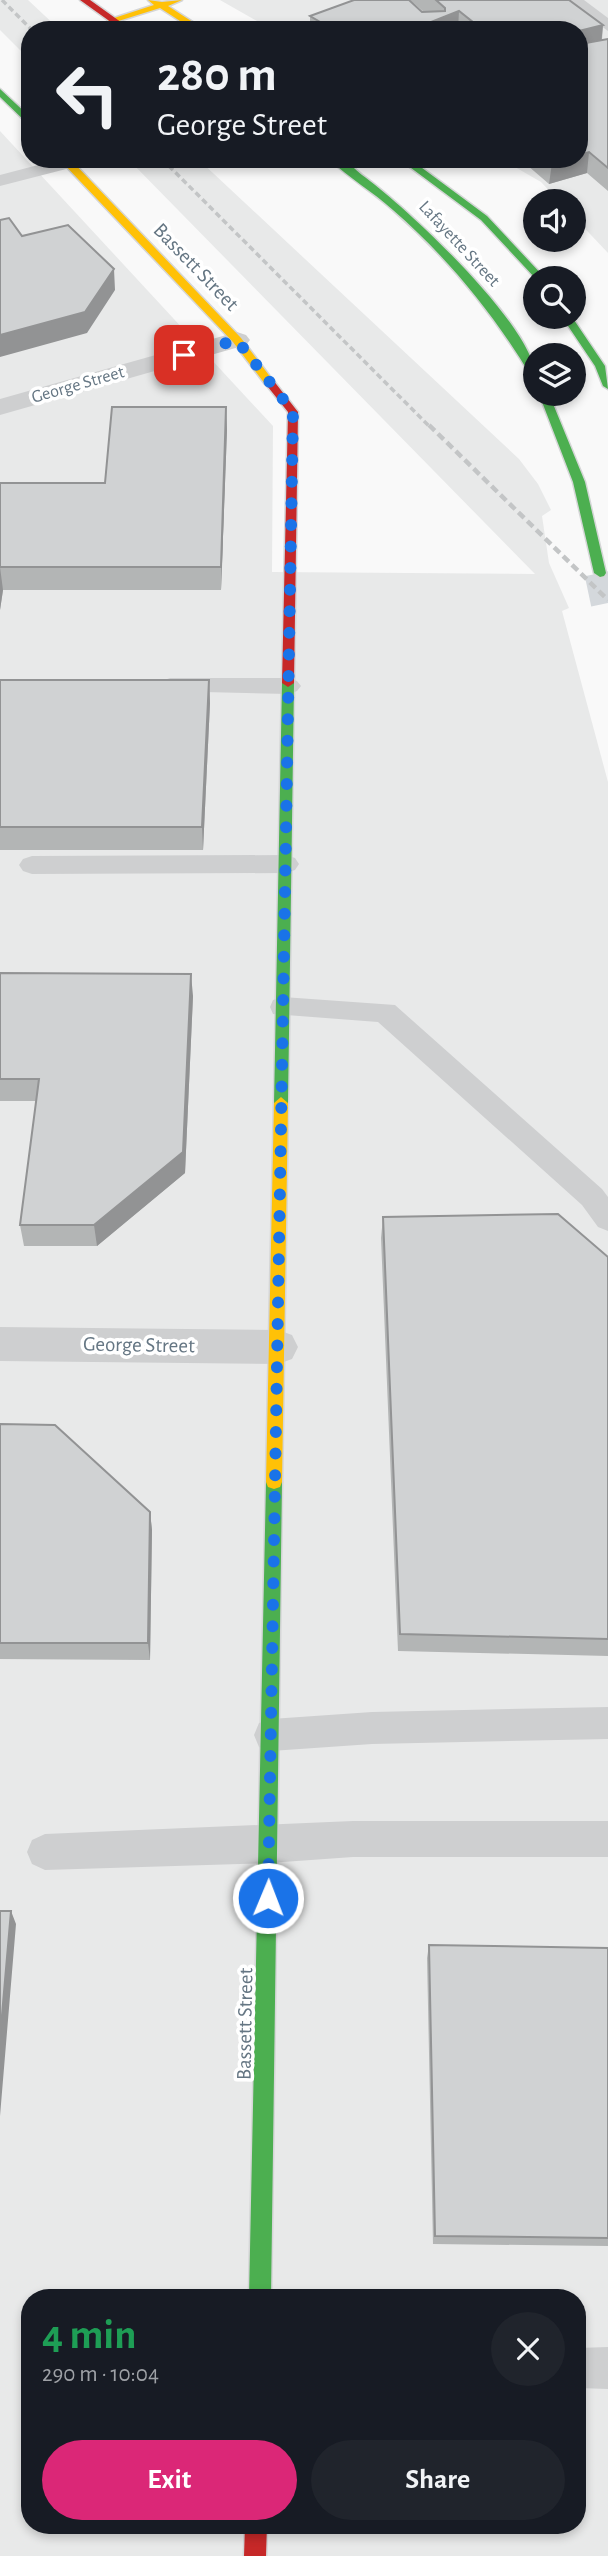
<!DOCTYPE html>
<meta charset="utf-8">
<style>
body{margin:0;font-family:"Alegreya Sans",sans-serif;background:#20242c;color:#f1f3f6;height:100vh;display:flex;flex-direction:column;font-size:26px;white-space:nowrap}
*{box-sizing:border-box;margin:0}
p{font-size:23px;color:#9ea1a6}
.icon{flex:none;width:38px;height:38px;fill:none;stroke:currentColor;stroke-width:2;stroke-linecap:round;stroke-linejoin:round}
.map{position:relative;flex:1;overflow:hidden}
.sheet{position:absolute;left:21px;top:2289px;width:565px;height:245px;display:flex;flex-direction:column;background:#171b24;border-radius:28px;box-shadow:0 4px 10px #0003}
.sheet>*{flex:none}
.banner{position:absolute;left:21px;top:21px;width:567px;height:147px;border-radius:28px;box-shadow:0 4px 10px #0003;background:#171b24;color:#f1f3f6;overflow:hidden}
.tools{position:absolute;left:523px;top:189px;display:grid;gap:14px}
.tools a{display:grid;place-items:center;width:63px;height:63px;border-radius:50%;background:#171b24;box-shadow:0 4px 10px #0003;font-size:35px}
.pin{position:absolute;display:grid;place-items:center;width:60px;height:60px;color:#fff;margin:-30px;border-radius:14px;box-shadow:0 4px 10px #0006}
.me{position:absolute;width:77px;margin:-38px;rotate:1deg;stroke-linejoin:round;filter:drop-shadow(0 0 5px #0008)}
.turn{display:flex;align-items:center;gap:24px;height:147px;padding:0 21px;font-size:32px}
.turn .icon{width:91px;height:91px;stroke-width:2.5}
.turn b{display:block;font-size:49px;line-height:60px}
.round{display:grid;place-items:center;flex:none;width:74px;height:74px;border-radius:37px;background:#20242c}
.overview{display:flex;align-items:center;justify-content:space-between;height:119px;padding:0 21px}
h1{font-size:42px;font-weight:700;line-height:52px;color:#1e9e55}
.button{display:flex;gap:14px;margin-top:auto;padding:14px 21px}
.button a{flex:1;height:80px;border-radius:42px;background:#db2777;color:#fff;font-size:28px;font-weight:700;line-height:80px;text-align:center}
.button a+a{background:#20242c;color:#f1f3f6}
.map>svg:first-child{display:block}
.built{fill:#e8e9e9;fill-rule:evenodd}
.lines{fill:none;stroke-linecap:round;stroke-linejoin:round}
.primary-tunnel{stroke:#d4d8dc;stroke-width:31;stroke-dasharray:31 15;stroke-linecap:butt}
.fast-casing{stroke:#d5d6d7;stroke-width:3}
.slow-casing{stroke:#d5d6d7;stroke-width:3}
.jam-casing{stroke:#d5d6d7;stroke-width:3}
.lane{fill:#cecfd0;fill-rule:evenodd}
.street{fill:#cecfd0;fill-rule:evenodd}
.fast{fill:#4caf50;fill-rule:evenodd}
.slow{fill:#ffc107;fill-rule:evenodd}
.jam{fill:#c62828;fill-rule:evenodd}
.rail-far1{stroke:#c3c5c6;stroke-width:3.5;stroke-dasharray:6 3.5;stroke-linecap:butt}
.rail{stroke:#c3c5c6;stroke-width:4.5;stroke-dasharray:8 4.5;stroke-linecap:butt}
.wall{fill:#b3b5b5}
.shaded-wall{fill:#929394}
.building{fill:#d0d2d3;stroke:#929394;stroke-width:2}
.route{stroke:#1a73e8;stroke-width:12;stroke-dasharray:0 21.6}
.labels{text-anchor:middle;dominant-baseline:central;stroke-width:7;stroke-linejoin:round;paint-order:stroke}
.far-street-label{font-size:18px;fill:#657683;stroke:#fff}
.street-label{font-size:21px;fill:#657683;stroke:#fff}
</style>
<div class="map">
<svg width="608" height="2556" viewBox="0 0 608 2556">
<rect width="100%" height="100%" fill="#f9f9f9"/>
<path class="built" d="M0,0H28L60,30H30V60L0,30Z
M220,0H608V253L574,217V201H559L541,182L501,159H579V30H273Z
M0,131L273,426L272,572L535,574L128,159H198L519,459L538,484L551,510L542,516L549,563L569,608L562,611L608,782V2556H0ZM30,2298H578V2525H30Z"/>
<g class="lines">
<path class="primary-tunnel" d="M600,573L608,611"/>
<defs>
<path id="fast" d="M0,89L30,117V126L0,97Z
M329,159C333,159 337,158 340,159C347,161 356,170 362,175C405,206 536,327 536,379L531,376C493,313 448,258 393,210C373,192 349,178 329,159Z
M399,159H410L487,216L545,278L536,279L481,220Z
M562,317H572L605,366L608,389L603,386L595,366Z
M539,394H549L585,482L606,573L604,576L600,577L594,573L573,482Z
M288,679L294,683L288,1103L281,1109L274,1103L282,683Z
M274,1475L280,1477L282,1482L271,2298H249L266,1482L268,1477Z"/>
<path id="slow" d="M148,0L162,2L182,0L168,6L205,30H194L160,8L112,23L108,20L154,5Z
M59,159H70L241,338L274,382L273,384H265L233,342Z
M281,1097L288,1103L282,1482L280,1487L274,1489L268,1487L266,1482L274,1103Z"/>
<path id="jam" d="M80,0H90L132,30H122Z
M265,380H273L298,412L294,683L288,687L282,683L288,412L264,382Z
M245,2525H267L266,2556H244Z"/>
</defs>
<use href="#fast" class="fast-casing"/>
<use href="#slow" class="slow-casing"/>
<use href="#jam" class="jam-casing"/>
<path class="lane" d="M566,0H584L608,18V31Z
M61,159H74L77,163L74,167L0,186V175Z
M170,678H289L297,681L301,686L297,691L289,694L162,691L158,686L162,681Z
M286,855L295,858L299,864L295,870L286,873L32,874L23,871L19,865L23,859L32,856Z
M283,997L395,1005L602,1189L608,1197V1231L598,1227L582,1205L378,1022L273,1014L270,1007L273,1000Z
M608,1707V1739L372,1744L271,1751L259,1747L254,1735L259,1723L271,1719L372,1712Z
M353,1821H608V1857H353L269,1863L45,1870L32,1864L27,1852L32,1840L45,1834Z
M608,2347V2389L578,2388V2348Z"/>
<path class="street" d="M237,332L246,335L250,340L246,345L0,415V399Z
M0,1327L278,1330L292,1335L298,1347L292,1359L278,1364L0,1361Z"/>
<use href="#fast" class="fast"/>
<use href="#slow" class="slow"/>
<use href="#jam" class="jam"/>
<path class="rail-far1" d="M2,0L32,30
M162,159L430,427"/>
<path class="rail" d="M429,425L608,600"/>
</g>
<path class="wall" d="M410,0H569L603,25L602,40L608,39V191L587,173L549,184L520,159H579V30H310V16L424,12Z
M226,407L227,430L221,590H3L0,610V483H105Z
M0,680H209L210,703L203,850H0Z
M0,973L193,996L185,1173L97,1246H24L20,1225L36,1101H0Z
M383,1217L608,1257V1656L398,1651L381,1238Z
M0,1424L150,1512L152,1530L150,1660L0,1659Z
M429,1945L608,1948V2246L433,2244L427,1958Z"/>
<path class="shaded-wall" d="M459,11L458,30H411Z
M603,25L601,45L579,51V31Z
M589,152L587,173L549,184L552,163L564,159H579V155Z
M114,269L115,290L87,333L0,357V335Z
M226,407L227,430L221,590V567Z
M0,567L3,590L0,610Z
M209,680L210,703L203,850L202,827Z
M191,974L193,996L185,1173L97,1246L94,1225Z
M150,1512L152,1530L150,1660L148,1643Z
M11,1911L16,1924L0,2116V2038Z"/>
<path class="building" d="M354,0H409L422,12L445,11V8L436,0H569L603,25L579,31V30H483L459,11L411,30H334L310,16Z
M579,36L580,44L608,39V168L589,152L579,155Z
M547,159H564L552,163Z
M9,218L22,236L68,225L114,269L85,312L0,335V220Z
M112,407H226L221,567H0V483H105Z
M0,680H209L202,827H0Z
M0,973L191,974L183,1152L94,1225H20L39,1079H0Z
M558,1214L608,1257V1639L400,1634L383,1217Z
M0,1424L55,1425L150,1512L148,1643H0Z
M0,1911H11L0,2038Z
M429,1945L608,1948V2238L435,2236Z"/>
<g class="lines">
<path class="route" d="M184,355L237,340L293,412L268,1898"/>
</g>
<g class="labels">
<g class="far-street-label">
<text transform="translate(459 244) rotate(47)">Lafayette Street</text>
<text transform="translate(78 385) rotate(-16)">George Street</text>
</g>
<g class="street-label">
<text transform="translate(196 267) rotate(46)">Bassett Street</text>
<text transform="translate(139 1345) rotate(1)">George Street</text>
<text transform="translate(245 2024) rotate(-89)">Bassett Street</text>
</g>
</g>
</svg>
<div class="tools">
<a><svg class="icon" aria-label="sound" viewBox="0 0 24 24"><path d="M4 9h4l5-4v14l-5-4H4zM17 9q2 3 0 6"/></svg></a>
<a><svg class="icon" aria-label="search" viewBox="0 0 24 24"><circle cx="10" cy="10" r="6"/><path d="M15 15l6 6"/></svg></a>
<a><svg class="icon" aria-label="layers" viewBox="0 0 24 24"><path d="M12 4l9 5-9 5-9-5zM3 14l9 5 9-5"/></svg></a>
</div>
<div class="pin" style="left:184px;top:355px;background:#d93025"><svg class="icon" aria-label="arrive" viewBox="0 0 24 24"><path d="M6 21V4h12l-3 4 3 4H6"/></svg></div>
<svg class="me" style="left:268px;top:1898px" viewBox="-20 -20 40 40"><circle r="17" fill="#1a73e8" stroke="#fff" stroke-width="3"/><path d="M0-11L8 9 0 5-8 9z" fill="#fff"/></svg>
<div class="banner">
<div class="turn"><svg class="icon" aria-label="left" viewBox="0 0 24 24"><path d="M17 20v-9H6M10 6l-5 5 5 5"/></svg><div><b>280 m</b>George Street</div></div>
</div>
<section class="sheet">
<div class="overview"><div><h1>4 min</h1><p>290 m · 10:04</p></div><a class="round"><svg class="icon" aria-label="close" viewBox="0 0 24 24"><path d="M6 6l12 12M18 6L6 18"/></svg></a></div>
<div class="button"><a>Exit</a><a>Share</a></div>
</section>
</div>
